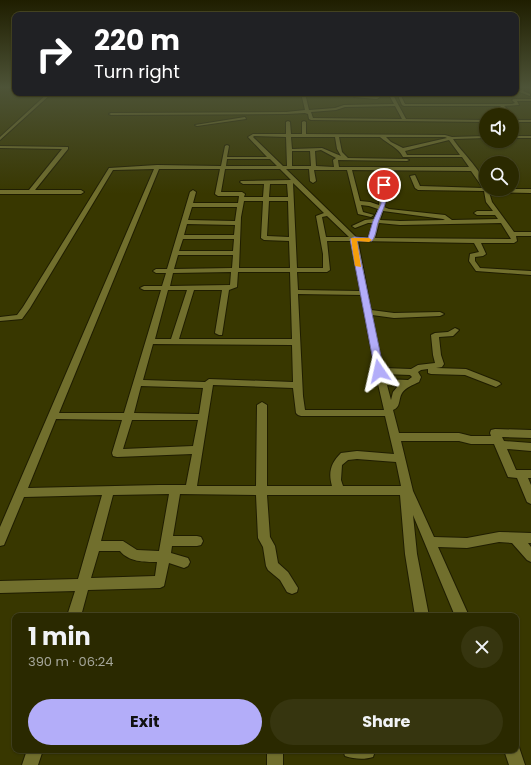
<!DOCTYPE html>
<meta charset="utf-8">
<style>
body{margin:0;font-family:Poppins,sans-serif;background:#36350f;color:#f1f3f6;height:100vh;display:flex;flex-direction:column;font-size:15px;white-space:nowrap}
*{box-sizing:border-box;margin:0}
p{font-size:13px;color:#a5a699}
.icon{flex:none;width:22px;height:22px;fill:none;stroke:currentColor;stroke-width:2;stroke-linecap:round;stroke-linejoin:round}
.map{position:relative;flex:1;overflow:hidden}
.drawer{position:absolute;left:12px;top:613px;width:507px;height:140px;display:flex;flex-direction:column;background:#2a2900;border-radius:8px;box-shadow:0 1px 3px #0004,0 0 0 1px #464522}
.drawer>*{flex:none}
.top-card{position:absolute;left:12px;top:12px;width:507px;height:84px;border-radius:8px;box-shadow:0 1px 3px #0004,0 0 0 1px #464522;background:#202124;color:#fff;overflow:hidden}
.fabs{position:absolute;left:479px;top:108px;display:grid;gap:8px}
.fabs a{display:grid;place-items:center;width:40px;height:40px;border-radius:50%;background:#2a2900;box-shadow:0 1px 3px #0004,0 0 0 1px #464522;font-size:20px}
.pin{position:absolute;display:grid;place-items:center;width:34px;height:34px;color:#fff;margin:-17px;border:2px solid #fff;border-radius:50%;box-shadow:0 1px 4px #0007}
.me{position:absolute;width:44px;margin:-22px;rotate:349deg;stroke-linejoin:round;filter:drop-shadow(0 0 3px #0008)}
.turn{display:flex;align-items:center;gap:14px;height:84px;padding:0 16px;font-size:18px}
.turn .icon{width:52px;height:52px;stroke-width:2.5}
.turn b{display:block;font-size:28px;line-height:34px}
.round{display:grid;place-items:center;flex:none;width:42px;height:42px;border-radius:21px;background:#36350f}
.headline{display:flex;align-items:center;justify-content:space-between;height:68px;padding:0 16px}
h1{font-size:24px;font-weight:700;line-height:30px}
.button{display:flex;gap:8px;margin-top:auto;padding:8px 16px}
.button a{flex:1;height:46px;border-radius:24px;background:#b3adf9;color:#111;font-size:16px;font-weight:700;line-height:46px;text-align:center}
.button a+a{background:#36350f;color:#f1f3f6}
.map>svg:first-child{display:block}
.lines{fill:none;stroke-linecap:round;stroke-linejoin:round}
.minor-casing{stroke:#1f1d00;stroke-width:2}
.minor{fill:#716f2d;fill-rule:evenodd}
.rail-casing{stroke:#adad87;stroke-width:1.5}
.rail{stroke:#1e1d03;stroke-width:1;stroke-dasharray:3.5;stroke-linecap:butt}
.route{fill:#b3adf9;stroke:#7470a2}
.slow{fill:#f59e0b}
</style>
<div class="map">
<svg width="531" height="765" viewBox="0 0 531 765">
<rect width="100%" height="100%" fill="#383700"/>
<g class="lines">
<defs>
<path id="minor" d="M524,89L523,91L530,94V96L517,91Z
M48,93H52L0,140V137Z
M301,93H305L309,110L335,108L344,105L394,104L388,93H392L406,119L486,120V122L311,120L309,119L308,114L305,113L286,114L111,115L109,114L111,113L286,112L305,110ZM395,106L402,119L313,118L311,112L336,110L345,107Z
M397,93H401L400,94L405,104H512L515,103L512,100L514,99H531V101H517L519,105L504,106L512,114V116L509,115L500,106H404L402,105Z
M380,94L383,95L377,99L354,97H376Z
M245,117L246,119L197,126L195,125Z
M512,120H531V122H512Z
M288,121L290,122L291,134H302V122L304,121L306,122V134L445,135L452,137L486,136V138L453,139C461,152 486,174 486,189H531V193L489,192L492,202L514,232H531V236H516L517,241L514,243H481L486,254L483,256L475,257V261L480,268L531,271V275L476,271L469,261L470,254L479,252L474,243L358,241L371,310L394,313L440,312L444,314L440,316L394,318L372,315L383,368L411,369L418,365L435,363L433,355L431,335L435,333L448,332L455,328L459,330L453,336L439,337L441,355L444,364L442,367L436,368L466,369L499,382L501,384L496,387L465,375L431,374L428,373V369L421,370L418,372L421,377L419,382C413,385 406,387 402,393C398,400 401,407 393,410L399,433H459L471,436H491L490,433L491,430L495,429L531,430V438L502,437L504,441L531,443V451L507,449L516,470H531V478H528L531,485V504L527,502L517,478L508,477L494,444H471L459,441H401L413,491L434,537L467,538L499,532L531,533V543H528L531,547V562L527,560L512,543L499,542L467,548L438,547L469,616H455L413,515L417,554L429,616H415L405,554L400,495H267L270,537L275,546L278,563L288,572L298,588L297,592L292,594L287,592L280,580L268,570L266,566L263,547L258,538L256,495L180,494L173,536H197L201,537L203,541L201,545L197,546H172L171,553L188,558L190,562L188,566L184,568L169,563L164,586L160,588L88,590L81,616H67L75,591L0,593V581L78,579L102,495L24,497L4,545L0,546V527L154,169L113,170L30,308L22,319L0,321V317L17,315L23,307L109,168L157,165L221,166L225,146L227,145L229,146L227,157H267L248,137L253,134H286V122ZM254,136L286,137L287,166H283L253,137ZM291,137H335L337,149L341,156L322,148L292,149ZM339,137H380C389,145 398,147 403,157H462L469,167H339L338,160L407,161L409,160L407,159L348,158L342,152ZM386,137H445L447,138L403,148L391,142ZM449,140L460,155H407L405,151ZM321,150L336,158L333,160L334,167L316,166L315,151ZM292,151H310L311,166H292ZM227,159H270L277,166H226ZM159,169H220L215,194L218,196H239L238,203H193L196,192L193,190L190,192L167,269H156L153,271L156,273H166L162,286H144L140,288L144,290H161L124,413H59ZM225,169H280L291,180L241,181L240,182L243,184H264L263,197H244L245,194L242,192H221ZM286,169H309L310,181L313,183L316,181L314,170H347L358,214L371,217L374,215L363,212L361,205L369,206L378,209L374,219L365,220L352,226L355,228L368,223H373L368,238L356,237ZM352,170L471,171L483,188L420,186L415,175L410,176L415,188L418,190L484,191L486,202L493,211H477L474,213L477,215H495L498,219L452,220L445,215L389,209L384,207L386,199L387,185L384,183L381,185L379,205L370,202L360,201ZM293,183L324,213L316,216L323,254V268H297ZM270,184H287L288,197H269ZM244,201H263L261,238L264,240L289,241L290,268H239L241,217ZM269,201H288L289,237L267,236ZM192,207H237L235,221L188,220ZM383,211L443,219L445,220L400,221L380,220ZM327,216L349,237H326L322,217ZM379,223L400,225L501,223L511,239L375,238ZM187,224L235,225L234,235H184ZM183,239H234L233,251H179ZM327,241H351L360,291L298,290L297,272H327L330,270ZM178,255H233L232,268L174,269ZM231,272L230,285L170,286L173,273ZM238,272H290L292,339H179L194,290H222L215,333L219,335H222L229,290L237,287ZM168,290H187L171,339H155ZM298,294L361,295L375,371L384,410H305L303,396ZM153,344L292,345L293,382L209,379L205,382L143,380ZM384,374L410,375L412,377L408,380L385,379ZM213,385L293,388L296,413L298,415L301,416H385L394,454L357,451L341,453C331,463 328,472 332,486H267V405L262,402L257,405L256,486H197ZM387,385L398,386L393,392L391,400ZM141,386L203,388L199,414L134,413ZM56,419L122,420L112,453L113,456L117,457L192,454L186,485H159L28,488ZM132,420H198L193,446L123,449ZM357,459L396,462L401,486H343L341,480L342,465L348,460ZM169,494L159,551L137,550L123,541H101L113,495ZM99,551H120C129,562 144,562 157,562L155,576L91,578Z
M512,136H531V138H512Z
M0,146L68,147V149L35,190H81L84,192L81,194H0V190H29L62,149L0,148Z
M516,744H518L525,765H509L504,750H516Z
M27,750H43L38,765H22Z
M267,750H283V765H267Z
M343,750H374L375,751L373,757C364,760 354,759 345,756Z"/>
</defs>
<use href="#minor" class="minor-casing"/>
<use href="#minor" class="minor"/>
<defs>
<path id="rail" d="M528,87L531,88"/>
</defs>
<use href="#rail" class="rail-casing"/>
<use href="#rail" class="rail"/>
</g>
<linearGradient id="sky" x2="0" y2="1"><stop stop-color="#1f1e00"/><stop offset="0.45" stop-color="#4d5337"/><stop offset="1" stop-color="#4d5337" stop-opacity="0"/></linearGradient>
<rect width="531" height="194" fill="url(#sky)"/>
<path class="route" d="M384,183L387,185C387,203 385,204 379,220C376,227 377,234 372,241H357L384,371L379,374L375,371L350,239L354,237L368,238L373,221L381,204V185Z"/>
<path class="slow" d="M351,238H369L372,240L369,242L357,241L361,267L355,266Z"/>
</svg>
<div class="fabs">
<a><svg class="icon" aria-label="sound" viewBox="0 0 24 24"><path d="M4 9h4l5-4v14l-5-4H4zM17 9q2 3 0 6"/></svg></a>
<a><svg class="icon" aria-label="search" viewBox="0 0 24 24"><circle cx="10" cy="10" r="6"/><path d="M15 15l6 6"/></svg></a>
</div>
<div class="pin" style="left:384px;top:185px;background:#d93025"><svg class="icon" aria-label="arrive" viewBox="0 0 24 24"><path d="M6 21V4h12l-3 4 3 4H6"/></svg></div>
<svg class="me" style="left:379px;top:371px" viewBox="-20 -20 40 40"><path d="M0-17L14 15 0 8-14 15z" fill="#b3adf9" stroke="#fff" stroke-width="4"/></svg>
<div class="top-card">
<div class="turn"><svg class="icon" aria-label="right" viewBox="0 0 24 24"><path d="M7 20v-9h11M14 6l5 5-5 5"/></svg><div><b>220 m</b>Turn right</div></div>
</div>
<section class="drawer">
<div class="headline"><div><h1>1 min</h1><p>390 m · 06:24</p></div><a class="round"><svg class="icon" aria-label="close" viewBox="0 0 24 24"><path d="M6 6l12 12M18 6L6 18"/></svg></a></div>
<div class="button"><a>Exit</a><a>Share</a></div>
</section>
</div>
